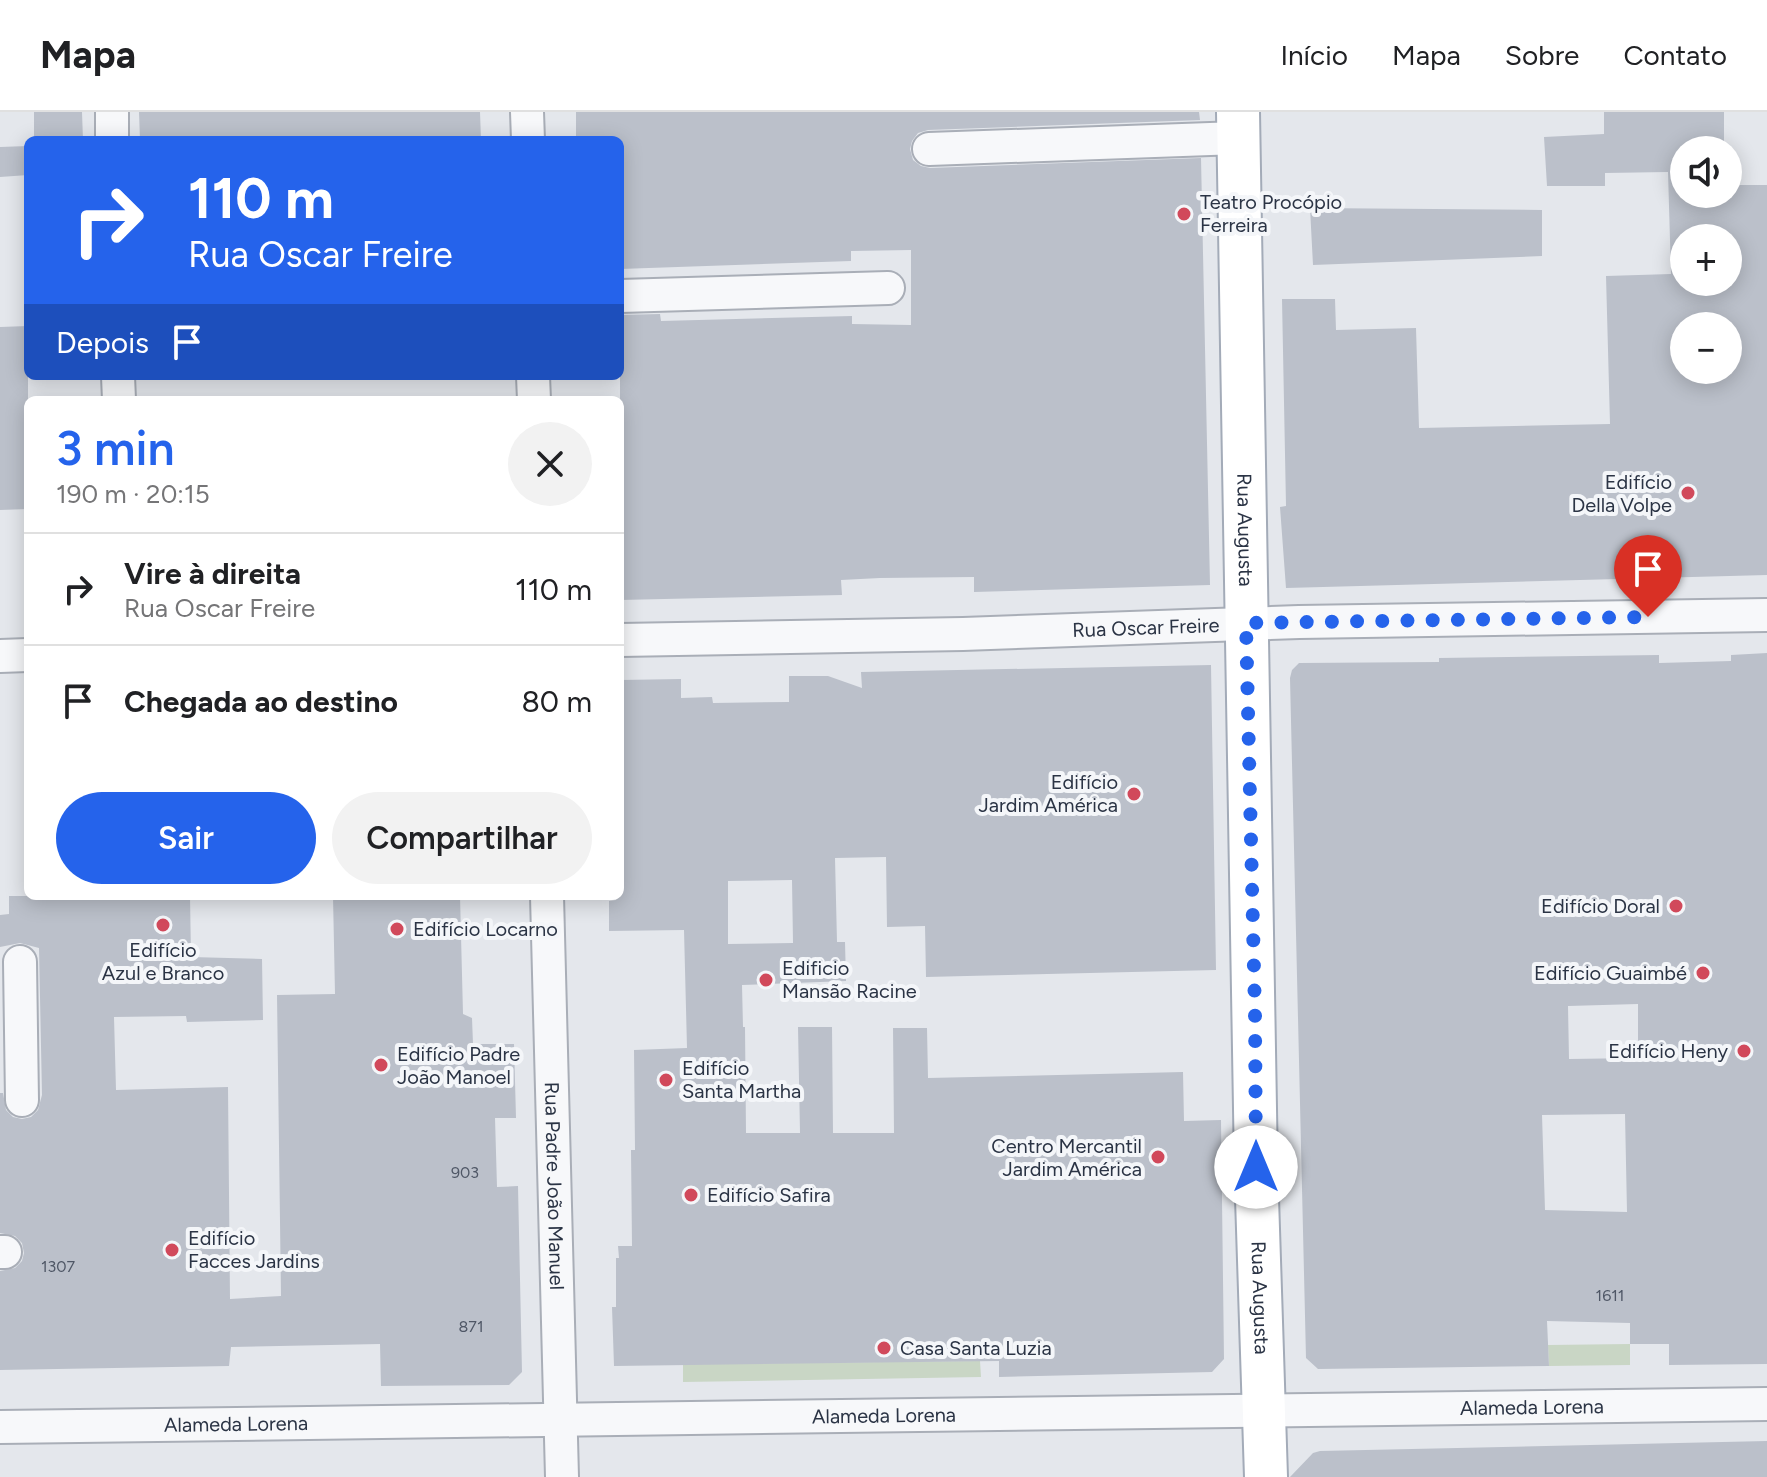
<!DOCTYPE html>
<html lang="pt">
<meta charset="utf-8">
<style>
body{margin:0;font-family:Figtree,sans-serif;background:#f2f2f2;color:#202124;height:100vh;display:flex;flex-direction:column;font-size:30px;white-space:nowrap}
*{box-sizing:border-box;margin:0}
p{font-size:26px;color:#757577}
.icon{flex:none;width:44px;height:44px;fill:none;stroke:currentColor;stroke-width:2;stroke-linecap:round;stroke-linejoin:round}
.map{position:relative;flex:1;overflow:hidden}
.side{position:absolute;left:24px;top:284px;width:600px;height:504px;display:flex;flex-direction:column;background:#fff;border-radius:12px;box-shadow:0 4px 20px #0003}
.side>*{flex:none}
.banner{position:absolute;left:24px;top:24px;width:600px;height:244px;border-radius:12px;box-shadow:0 4px 20px #0003;background:#2563eb;color:#fff;overflow:hidden}
.fabs{position:absolute;left:1670px;top:24px;display:grid;gap:16px}
.fabs a{display:grid;place-items:center;width:72px;height:72px;border-radius:50%;background:#fff;box-shadow:0 4px 20px #0003;font-size:40px}
.pin{position:absolute;display:grid;place-items:center;width:68px;height:68px;color:#fff;margin:-82px -34px;border-radius:50% 50% 50% 0;rotate:-45deg;box-shadow:0 0 8px #0007}
.pin .icon{rotate:45deg}
.me{position:absolute;width:88px;margin:-44px;rotate:0deg;stroke-linejoin:round;filter:drop-shadow(0 0 6px #0008)}
.turn{display:flex;align-items:center;gap:28px;height:168px;padding:0 32px;font-size:36px}
.turn .icon{width:104px;height:104px;stroke-width:2.5}
.turn b{display:block;font-size:56px;line-height:68px}
.then{display:flex;align-items:center;height:76px;padding:0 32px;background:#0003;gap:16px;font-size:30px}
.round{display:grid;place-items:center;flex:none;width:84px;height:84px;border-radius:42px;background:#f2f2f2}
.headline{display:flex;align-items:center;justify-content:space-between;height:136px;padding:0 32px}
h1{font-size:48px;font-weight:600;line-height:60px;color:#2563eb}
.button{display:flex;gap:16px;margin-top:auto;padding:16px 32px}
.button a{flex:1;height:92px;border-radius:48px;background:#2563eb;color:#fff;font-size:32px;font-weight:600;line-height:92px;text-align:center}
.button a+a{background:#f2f2f2;color:#202124}
ul{padding:0;list-style:none}
li{display:flex;align-items:center;gap:24px;height:112px;padding:0 32px;border-top:2px solid #e0e0e0}
li div{flex:1}
li b{display:block;font-size:30px}
li em{font-style:normal}
header{display:flex;align-items:center;gap:48px;box-sizing:border-box;height:112px;padding:0 40px;background:#fff;border-bottom:2px solid #e0e0e0}
header strong{font-size:38px}
nav{display:flex;gap:44px;margin-inline-start:auto;font-size:28px}
.map>svg:first-child{display:block}
.green{fill:#c9d6c5}
.building{fill:#bbc0ca;fill-rule:evenodd}
.lines{fill:none;stroke-linecap:round;stroke-linejoin:round}
.minor-casing{stroke:#a9aeb7;stroke-width:36}
.major-casing{stroke:#a3abb8;stroke-width:46}
.minor{stroke:#f7f8fa;stroke-width:32}
.major{stroke:#fff;stroke-width:42}
.route{stroke:#2563eb;stroke-width:14;stroke-dasharray:0 25.2}
.poi-dot{fill:#d1495b;stroke:#f4f6f9;stroke-width:3}
.labels{text-anchor:middle;dominant-baseline:central;stroke-width:8;stroke-linejoin:round;paint-order:stroke}
.number-label{font-size:16px;fill:#4f5766}
.poi-label{font-size:20px;fill:#2b3445;stroke:#f4f6f9;text-anchor:start}
.street-label{font-size:20px;fill:#2b3445;stroke:#f4f6f9}
</style>
<header>
<strong>Mapa</strong>
<nav><a>Início</a><a>Mapa</a><a>Sobre</a><a>Contato</a></nav>
</header>
<div class="map">
<svg width="1767" height="1365" viewBox="0 0 1767 1365">
<rect width="100%" height="100%" fill="#e4e7ec"/>
<path class="green" d="M1630,1232V1253L1549,1254L1548,1233Z
M980,1249L981,1265L683,1270V1252Z"/>
<path class="building" d="M34,0H82L83,28H34Z
M139,0H480L481,28H140Z
M576,0H1199L1200,8L928,18L918,21L912,29L910,37L913,48L921,54L930,56L1201,46L1210,473L974,480V465L880,466L841,468L842,483L620,488V203L660,202L661,209L852,204V212L911,213V138L851,139V149L620,157V28H576Z
M1604,0H1724V38H1684V82H1728V73H1767V463L1286,476L1280,395L1286,394L1282,187H1335L1336,218L1416,216L1419,316L1610,312L1606,164L1671,162L1668,60L1605,61V74H1547L1544,25L1604,22ZM1684,126H1728V170H1684ZM1684,214H1728V258H1684Z
M28,34V63L0,65V35Z
M1310,96L1542,98V144L1313,153Z
M28,214V397L0,398V215Z
M1767,541V1252L1669,1253V1232H1630V1211L1547,1209L1549,1254L1318,1257L1306,1246L1290,566L1292,558L1299,551L1439,550V546L1659,543V551L1731,549V543ZM1638,892V946L1569,947L1568,894ZM1625,1002L1627,1100L1545,1098L1542,1003Z
M1211,553L1216,858L926,865L925,814L887,815L886,745L835,746L837,830H845L846,869L742,873L743,915H745L746,1021H800L798,915H832L833,1021H894L893,916H927L928,966L1183,960L1184,1009L1221,1008L1224,1247L1212,1260L999,1265V1249L614,1254L612,1195H616V1146H619L618,1134H632L631,1038H635L634,938L687,936L684,818L609,819V789L616,788V784H620V568L681,567V586L712,585L713,591L789,590V564H828L862,576L861,560ZM792,768L793,831L728,832V769Z
M9,784H190L191,845L262,847L263,908L187,910L186,904L114,905L116,978L228,975L230,1187L281,1184L277,883L335,882L333,784H460L463,902L472,906L473,932H514L516,1006H495L497,1075L518,1074L522,1260L509,1273L381,1274L380,1232L231,1235L229,1254L0,1258V1159L15,1156L22,1149L24,1141L22,1131L15,1124L0,1121V981H3L6,998L13,1005L22,1007L31,1005L38,998L42,983L39,836L20,831L0,835V803L9,802Z
M1767,1329V1365H1290L1313,1341L1320,1339Z"/>
<g class="lines">
<defs>
<g id="minor">
<path d="M112,0V28"/>
<path d="M527,0L528,28"/>
<path d="M929,37L1238,26"/>
<path d="M620,184L888,176"/>
<path d="M118,264L119,288"/>
<path d="M533,264L534,288"/>
<path id="s1" d="M620,528L963,522L1299,510L1767,503"/>
<path d="M0,544L28,543"/>
<path id="s2" d="M547,784L562,1365"/>
<path d="M20,850L22,988"/>
<path d="M0,1140H5"/>
<path id="s3" d="M0,1315L1767,1292"/>
</g>
<g id="major">
<path id="s4" d="M1238,0L1256,1055L1266,1365"/>
</g>
</defs>
<use href="#minor" class="minor-casing"/>
<use href="#major" class="major-casing"/>
<use href="#minor" class="minor"/>
<use href="#major" class="major"/>
</g>
<g class="lines">
<path class="route" d="M1256,1055L1255,901L1246,511L1648,505"/>
</g>
<g class="poi-dot">
<circle cx="1184" cy="102" r="8"/>
<circle cx="1688" cy="381" r="8"/>
<circle cx="1134" cy="682" r="8"/>
<circle cx="1676" cy="794" r="8"/>
<circle cx="163" cy="813" r="8"/>
<circle cx="397" cy="817" r="8"/>
<circle cx="1703" cy="861" r="8"/>
<circle cx="766" cy="868" r="8"/>
<circle cx="1744" cy="939" r="8"/>
<circle cx="381" cy="953" r="8"/>
<circle cx="666" cy="968" r="8"/>
<circle cx="1158" cy="1045" r="8"/>
<circle cx="691" cy="1083" r="8"/>
<circle cx="172" cy="1138" r="8"/>
<circle cx="884" cy="1236" r="8"/>
</g>
<g class="labels">
<g class="number-label">
<text x="465" y="1060">903</text>
<text x="58" y="1154">1307</text>
<text x="1610" y="1183">1611</text>
<text x="471" y="1214">871</text>
</g>
<g class="poi-label">
<text x="1200" y="90">Teatro Procópio<tspan x="1200" dy="23">Ferreira</tspan></text>
<text x="1672" y="370" text-anchor="end">Edifício<tspan x="1672" dy="23">Della Volpe</tspan></text>
<text x="1118" y="670" text-anchor="end">Edifício<tspan x="1118" dy="23">Jardim América</tspan></text>
<text x="1660" y="794" text-anchor="end">Edifício Doral</text>
<text x="413" y="817">Edifício Locarno</text>
<text x="163" y="838" text-anchor="middle">Edifício<tspan x="163" dy="23">Azul e Branco</tspan></text>
<text x="782" y="856">Edificio<tspan x="782" dy="23">Mansão Racine</tspan></text>
<text x="1687" y="861" text-anchor="end">Edifício Guaimbé</text>
<text x="1728" y="939" text-anchor="end">Edifício Heny</text>
<text x="397" y="942">Edifício Padre<tspan x="397" dy="23">João Manoel</tspan></text>
<text x="682" y="956">Edifício<tspan x="682" dy="23">Santa Martha</tspan></text>
<text x="1142" y="1034" text-anchor="end">Centro Mercantil<tspan x="1142" dy="23">Jardim América</tspan></text>
<text x="707" y="1083">Edifício Safira</text>
<text x="188" y="1126">Edifício<tspan x="188" dy="23">Facces Jardins</tspan></text>
<text x="900" y="1236">Casa Santa Luzia</text>
</g>
<g class="street-label">
<text stroke="none"><textPath href="#s4" startOffset="418">Rua Augusta</textPath></text>
<text stroke="none"><textPath href="#s1" startOffset="526">Rua Oscar Freire</textPath></text>
<text stroke="none"><textPath href="#s2" startOffset="290">Rua Padre João Manuel</textPath></text>
<text stroke="none"><textPath href="#s4" startOffset="1186">Rua Augusta</textPath></text>
<text stroke="none"><textPath href="#s3" startOffset="1532">Alameda Lorena</textPath></text>
<text stroke="none"><textPath href="#s3" startOffset="884">Alameda Lorena</textPath></text>
<text stroke="none"><textPath href="#s3" startOffset="236">Alameda Lorena</textPath></text>
</g>
</g>
</svg>
<div class="fabs">
<a><svg class="icon" aria-label="sound" viewBox="0 0 24 24"><path d="M4 9h4l5-4v14l-5-4H4zM17 9q2 3 0 6"/></svg></a>
<a>+</a>
<a>−</a>
</div>
<div class="pin" style="left:1648px;top:505px;background:#d93025"><svg class="icon" aria-label="arrive" viewBox="0 0 24 24"><path d="M6 21V4h12l-3 4 3 4H6"/></svg></div>
<svg class="me" style="left:1256px;top:1055px" viewBox="-20 -20 40 40"><circle r="19" fill="#fff"/><path d="M0-13L10 11 0 6-10 11z" fill="#2563eb"/></svg>
<div class="banner">
<div class="turn"><svg class="icon" aria-label="right" viewBox="0 0 24 24"><path d="M7 20v-9h11M14 6l5 5-5 5"/></svg><div><b>110 m</b>Rua Oscar Freire</div></div>
<div class="then">Depois<svg class="icon" aria-label="arrive" viewBox="0 0 24 24"><path d="M6 21V4h12l-3 4 3 4H6"/></svg></div>
</div>
<section class="side">
<div class="headline"><div><h1>3 min</h1><p>190 m · 20:15</p></div><a class="round"><svg class="icon" aria-label="close" viewBox="0 0 24 24"><path d="M6 6l12 12M18 6L6 18"/></svg></a></div>
<ul>
<li><svg class="icon" aria-label="right" viewBox="0 0 24 24"><path d="M7 20v-9h11M14 6l5 5-5 5"/></svg><div><b>Vire à direita</b><p>Rua Oscar Freire</p></div><em>110 m</em></li>
<li><svg class="icon" aria-label="arrive" viewBox="0 0 24 24"><path d="M6 21V4h12l-3 4 3 4H6"/></svg><div><b>Chegada ao destino</b></div><em>80 m</em></li>
</ul>
<div class="button"><a>Sair</a><a>Compartilhar</a></div>
</section>
</div>
